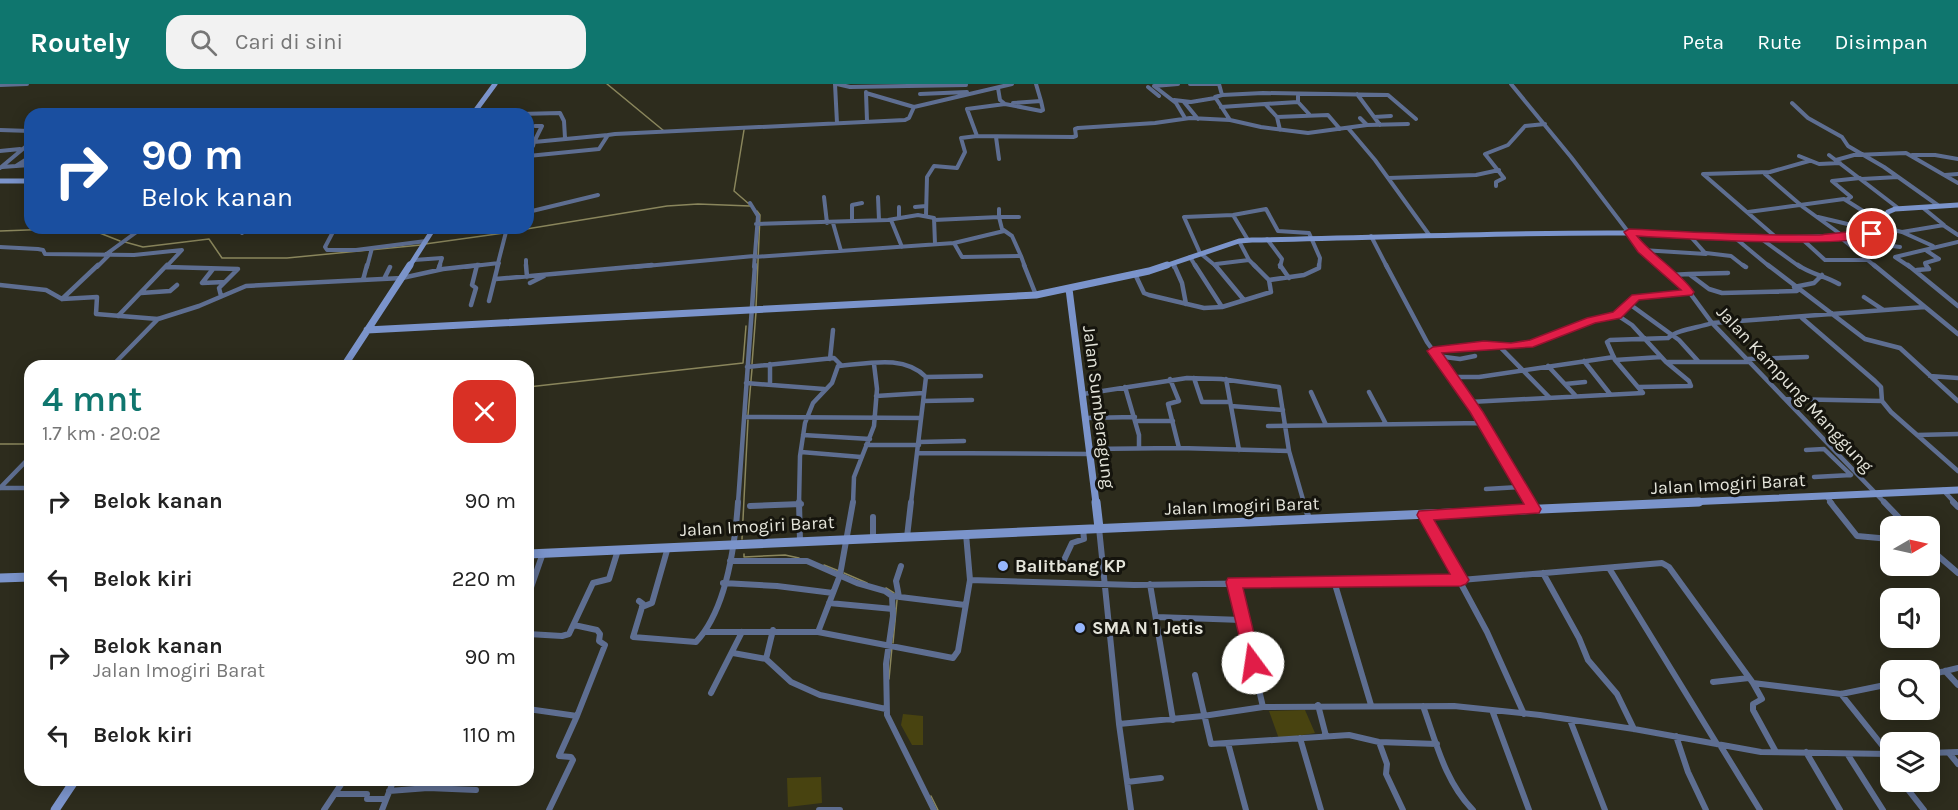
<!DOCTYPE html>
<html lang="id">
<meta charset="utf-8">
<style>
body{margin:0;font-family:Karla,sans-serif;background:#f2f2f2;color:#222;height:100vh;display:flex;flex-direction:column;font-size:22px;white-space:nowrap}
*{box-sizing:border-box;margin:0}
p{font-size:20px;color:#767676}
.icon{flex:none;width:33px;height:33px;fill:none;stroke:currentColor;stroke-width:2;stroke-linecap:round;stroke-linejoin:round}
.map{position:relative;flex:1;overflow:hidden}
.details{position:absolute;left:24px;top:276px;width:510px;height:426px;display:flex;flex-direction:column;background:#fff;border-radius:18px;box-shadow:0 3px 15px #0003}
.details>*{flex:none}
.banner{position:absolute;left:24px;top:24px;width:510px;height:126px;border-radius:18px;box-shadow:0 3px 15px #0003;background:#1a4fa0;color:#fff;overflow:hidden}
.needle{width:39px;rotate:81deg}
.controls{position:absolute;left:1880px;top:432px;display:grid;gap:12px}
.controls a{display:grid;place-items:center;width:60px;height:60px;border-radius:12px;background:#fff;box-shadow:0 3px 15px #0003;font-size:30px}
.pin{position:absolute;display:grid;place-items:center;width:51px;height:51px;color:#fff;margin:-26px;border:3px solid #fff;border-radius:50%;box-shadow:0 2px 6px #0007}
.me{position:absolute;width:66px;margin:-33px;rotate:346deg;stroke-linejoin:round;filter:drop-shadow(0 0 4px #0008)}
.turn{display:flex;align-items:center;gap:21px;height:126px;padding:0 18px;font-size:27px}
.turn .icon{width:78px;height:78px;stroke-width:2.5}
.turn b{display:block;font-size:42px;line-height:51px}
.round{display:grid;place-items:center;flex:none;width:63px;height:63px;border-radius:18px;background:#f2f2f2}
.overview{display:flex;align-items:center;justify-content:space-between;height:102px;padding:0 18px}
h1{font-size:36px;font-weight:600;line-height:45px;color:#0f766e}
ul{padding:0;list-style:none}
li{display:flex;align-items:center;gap:18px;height:78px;padding:0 18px}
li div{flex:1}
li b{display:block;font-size:22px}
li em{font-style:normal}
header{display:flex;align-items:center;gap:36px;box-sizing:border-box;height:84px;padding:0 30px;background:#0f766e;color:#fff}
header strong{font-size:28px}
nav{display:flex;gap:33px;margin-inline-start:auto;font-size:21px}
.search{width:420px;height:54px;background:#f2f2f2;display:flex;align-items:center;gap:15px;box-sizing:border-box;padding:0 21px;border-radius:18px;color:#767676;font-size:22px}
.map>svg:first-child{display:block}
.green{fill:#484310}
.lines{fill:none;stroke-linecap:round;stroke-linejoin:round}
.stream{stroke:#8a865c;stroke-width:1.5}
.street-far2{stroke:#5e6e91;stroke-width:4}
.street-far1{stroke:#5e6e91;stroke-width:4.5}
.street{stroke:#5e6e91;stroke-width:6}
.secondary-far2{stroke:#7b94cb;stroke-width:5}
.secondary-far1{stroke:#7b94cb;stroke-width:7}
.secondary{stroke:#7b94cb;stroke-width:9}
.route{fill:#e11d48;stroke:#92132f;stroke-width:1.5}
.poi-dot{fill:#96b6fd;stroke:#15140d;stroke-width:2}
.labels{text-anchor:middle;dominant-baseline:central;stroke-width:6;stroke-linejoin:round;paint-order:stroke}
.street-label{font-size:18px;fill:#e4e4da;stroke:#15140d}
.poi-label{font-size:18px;font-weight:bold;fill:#e4e4da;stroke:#15140d;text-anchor:start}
</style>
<header>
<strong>Routely</strong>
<div class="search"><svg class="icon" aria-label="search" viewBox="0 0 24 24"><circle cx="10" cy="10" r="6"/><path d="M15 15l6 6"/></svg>Cari di sini</div>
<nav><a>Peta</a><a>Rute</a><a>Disimpan</a></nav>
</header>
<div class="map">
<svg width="1958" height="726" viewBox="0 0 1958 726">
<rect width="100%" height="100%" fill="#2d2c1d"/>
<path class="green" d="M1305,626L1315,649L1279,655L1269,627Z
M903,630L923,632V661H912L901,641Z
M821,693L822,719L788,723L787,694Z"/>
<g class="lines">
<path class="stream" d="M607,0L664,47
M744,46L734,107L749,120
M87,144L120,157
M0,147L82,144
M508,148L667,122L698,120L750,122
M125,158L143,163L209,155L222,174H287L421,161
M425,160L504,149
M756,223L760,131L757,127
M752,280L756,228
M528,303L743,279L746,242
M748,331L752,285
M0,360H30
M742,455L748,336
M744,470V473L785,471L799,474
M824,481L839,487
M844,489L867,499
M886,504L894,509
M893,559L897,516
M889,595L892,563
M931,712L938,726"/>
<path class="street-far2" d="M835,0L837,39
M837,0L850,3L966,1
M1178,0L1154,2L1176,19L1185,34
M1190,0H1219
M1219,0L1222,11L1215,13L1230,36
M1511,0L1571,73L1642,166L1661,183
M0,1L27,0
M1148,3L1159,12
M998,4L1000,16L1005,20
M866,8L867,37
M866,9L914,23
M920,10L967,8
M1357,10L1380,41
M1222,11L1263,9L1388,11L1416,35
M1174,16L1191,18L1215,14
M1184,18L1198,35
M1298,18L1309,30
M1013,19L1041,17L1036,0
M1792,19L1808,34L1842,53L1848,62L1884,83L1939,122
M1265,20L1298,18V11
M1221,23L1265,20L1277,33L1280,46
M158,30L161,28
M519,30L560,29L564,37L565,54
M1277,33L1328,31L1340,45
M1374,33L1391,32
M1367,41L1408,40
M1348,44L1375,76L1430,152
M0,46L30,47
M977,52L967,25L1005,20L1041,27L1043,26L1041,17
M996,53L999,75
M534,58L542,42H535
M528,63L533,62L534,58L608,51
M0,67L20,65
M1829,71L1898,124
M1912,71H1935L1958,75
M528,72L599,65L608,51L615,50L905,36L909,34L914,23L1012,0
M1799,72L1819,80L1840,79
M1836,76L1854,71L1906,69L1958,99
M16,82L30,73
M2,83L30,81
M0,84L30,59
M1703,90L1770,88L1809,77
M1703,90L1778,155
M1765,90L1803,123L1843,152
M1945,91L1958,90
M1388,94L1476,91L1499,86
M1862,95L1898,93
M1496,102V98L1504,94L1485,70L1508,61L1525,42L1545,40
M824,113L827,139
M878,113L879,136
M1846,116L1851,113L1832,97L1860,94
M750,119L758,132L754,183
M899,123V133
M915,123L926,122
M999,125V133H1019
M528,128L598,111
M1748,128L1844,115L1882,139
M926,131L927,93L934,82L957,84L965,68L961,54L977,52L1073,53L1076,52L1075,45L1078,44L1155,39L1190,34L1230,36L1261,43L1308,49L1367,41L1360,34
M1233,131L1248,156
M1818,133L1877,147
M891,136L902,163
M934,136L999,133L1002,145L1012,152L1021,172
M852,137V121L862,119
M833,139L841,167
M756,140L888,136L918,131L934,134L935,160
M1943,141L1958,151
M1880,143L1902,148L1933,162
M330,144L334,146L325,163L327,166H356L426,157
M469,148L471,144
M1902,148L1944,141L1922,123
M242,149L247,144
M1868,150L1885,161L1900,163
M1371,152L1387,183
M1734,153L1770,183
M1840,153L1876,183
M1760,154L1800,183
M1267,155L1282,175L1280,183
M1802,155L1825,176H1867
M1239,157L1249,176L1256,183
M954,159L1004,147
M0,163L38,165L43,166L45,170L134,171L182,166L166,183
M1642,166L1706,170L1690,152
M1927,167L1939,175L1925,179L1927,183
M1706,169L1731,172L1745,183
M105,171L142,144
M754,173L954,159L962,173L1021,172L1025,183
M1190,173L1196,183
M414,176L442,174L439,183
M526,176V183
M1173,180L1174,183
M1216,180L1249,176
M97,183L109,171
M367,183L372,164
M465,183L499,179
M497,183L507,144
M635,183L754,172
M1217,183L1200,169L1184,133L1233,131L1266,125L1278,147L1309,149L1320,174L1319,183
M1910,183L1895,173L1958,158"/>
<path class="street-far1" d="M526,181L527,193
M1024,181L1036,211
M1174,181L1182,199L1186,220
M1195,181L1222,223
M1215,181L1244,216
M1280,181L1289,194
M1386,181L1427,258L1470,318L1530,419
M1659,181L1687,205L1712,239L1885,419
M1743,181L1746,183
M1768,181L1865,255L1900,264L1958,317
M1798,181C1810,190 1826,192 1839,200
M1874,181L1958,250
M1908,181L1958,222
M166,183L238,185L219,204L221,212
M213,185L202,199L225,198
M438,186L440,181
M1917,186L1929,185L1926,181
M1135,190L1144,209L1149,211L1204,224L1222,223L1271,208L1269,196L1254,181
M1689,190L1728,189
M1671,191L1689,190L1709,205L1722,209L1797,207
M384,195L390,183
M496,195L652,181
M363,196L367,181
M1269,196L1304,191L1319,184V181
M530,199L544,192
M0,201L46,206L62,215L97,213L96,230L158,235L199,222L246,202L402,194L443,185L479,181
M1794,203L1814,199L1822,191
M141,209L170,207L177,201
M1864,213L1882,225
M62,215L98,181
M489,217L498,181
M1628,219L1679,256L1698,277
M471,221L476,204L472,201L477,181
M1617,231L1632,241L1666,278
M118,232L167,181
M1802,234L1875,297L1881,303L1882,317L1891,328L1958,387
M1499,262L1549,313
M1433,267L1484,261L1511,262L1533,259L1591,237L1617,231L1636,213L1688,208
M1437,272L1460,275L1475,272
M830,275L833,246
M1747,275L1807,273
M1615,276L1661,273
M1584,277L1610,310
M770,280V301
M112,282L158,235
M1548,282L1575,311
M747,283L834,274L841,281
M1930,292L1958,294
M926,293L981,292
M1454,293H1479L1614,273
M1194,294L1202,318H1230
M1170,295L1179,317L1168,320L1179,364
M1226,295L1239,366
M746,299L824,305
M1565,300L1585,298
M1125,303L1139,351V364
M1639,303L1691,302L1689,297L1666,278H1750
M1311,308L1326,341
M1369,308L1386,340
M1083,310L1187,294L1221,295L1279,303L1289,367L1179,364L1089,365
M876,312L924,309
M1785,315L1882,317
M923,317L972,316
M1470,318L1643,309L1615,276L1607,258L1610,256L1668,254C1678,245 1698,244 1712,239L1925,223
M1231,322L1283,326
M745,333L921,334
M1086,334L1135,333
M1136,337H1173
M1268,342L1483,339
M803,351L870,355
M1917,351L1958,350
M919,358L964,357
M866,361H919
M1806,366L1824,365L1851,391
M1289,367L1304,419
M801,368L861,373
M918,369L1090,370
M1814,393L1851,391
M0,404L30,373
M0,404H30
M1486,405L1520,403
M1943,406L1955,419
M1826,412L1832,419
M738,419L755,181
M799,419L800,372L805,339L813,319L832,299L838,282C867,280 903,270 926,293L911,419
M853,419L854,393L874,342L877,305L874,280"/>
<path class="street" d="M799,418L800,457
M853,418L840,491L818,548L953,574L958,567L970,496L966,450
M1304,418L1309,435
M1530,418L1534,425
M1830,418L1857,452L1890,455
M1884,418L1907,442
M1953,418L1958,423
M750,422L801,420
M1424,431L1487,548L1524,630
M873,433V455
M1099,444L1119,640L1131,726
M907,453L911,418
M1929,464L1958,489
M730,477H807L857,499L885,507L892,512L965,521
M1609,484L1717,660
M1065,486L1064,476L1072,459L1084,455L1083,445
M1543,489L1579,554L1588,576L1617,610L1634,645
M970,496L1134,501L1461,496L1662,479L1669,483L1753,599L1841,610L1890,600
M1334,497L1371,621
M1234,498L1263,623
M723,499L777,502L833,509
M1150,500L1173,636
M528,512L543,469
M892,512L893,532L886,580L887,631L934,726
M899,513L896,497L901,482
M639,517L643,520L633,553L696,558C727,525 735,461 738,418
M829,519L893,525
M642,523L652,519L668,463
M1156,533L1242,536
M574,541L597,546L600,550L599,557L605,561L577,632
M705,548H818
M528,550L562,552L569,550L593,499L609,495L618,466
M733,569L766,575L791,598L820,611L886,625
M766,575L773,546
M1945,587L1958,601
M1195,591L1211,660L1349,651L1379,658L1437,660
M1929,591L1958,584
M1713,598L1749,594
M1753,599L1762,615L1753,620V626L1776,668
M711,609L742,548
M1841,610L1889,670
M1318,621L1326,652
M1423,622C1436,658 1445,698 1473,726
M528,625L577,632L559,672L571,673L573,676L549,726
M1492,626L1529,726
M1570,636L1605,726
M1119,640L1203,632L1263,623L1454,622L1540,631L1634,645L1761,668L1890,670
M1676,652L1688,688L1706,726
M1300,654L1321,726
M1379,658L1387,680L1386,690L1403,726
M1228,659L1246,726
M1720,661L1760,726
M1806,668L1840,726
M1929,669L1958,668
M1949,669L1958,680
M1848,671L1883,726
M1882,671L1890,683
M1127,698L1161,694
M1902,698L1924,726
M389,707L428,704L476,706
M335,710H367
M367,715H386
M324,726L344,696
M382,726L393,698
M819,726H840"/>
<path class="secondary-far2" d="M473,30L495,0
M0,97H30
M409,183L434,144
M1162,183L1239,157L1252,156C1377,154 1504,148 1629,149C1711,150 1792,159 1874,149L1888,128L1895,125L1958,121"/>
<path class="secondary-far1" d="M1069,205L1096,419
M367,246L1036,211L1149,187L1167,181
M344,282L410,181
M1665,419L1958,406"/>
<path class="secondary" d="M1096,418L1099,444
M528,470L1699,418
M0,494L30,493
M55,726L75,696"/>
</g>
<path class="route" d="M1629,145C1692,148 1756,152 1819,151C1831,150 1870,144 1878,150C1857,166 1674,154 1637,152C1654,173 1678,186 1694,208L1692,211L1639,216L1621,234L1595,239L1533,263L1442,269L1483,328L1541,425L1539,429L1434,436L1469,496L1466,500L1461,502L1243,504L1261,579L1259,584L1253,586L1247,584L1226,498L1228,494L1450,490L1417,431L1419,427L1524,420L1470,328L1427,267L1433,263L1484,257L1511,259L1530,256L1587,234L1613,228L1632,211L1681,206L1638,168L1624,148Z"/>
<g class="poi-dot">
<circle cx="1003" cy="482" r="6"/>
<circle cx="1080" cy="544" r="6"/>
</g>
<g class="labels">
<g class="street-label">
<text transform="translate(1795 305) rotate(47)">Jalan Kampung Manggung</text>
<text transform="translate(1099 323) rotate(83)">Jalan Sumberagung</text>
<text transform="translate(1728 400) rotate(-3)">Jalan Imogiri Barat</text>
<text transform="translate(1242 422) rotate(-2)">Jalan Imogiri Barat</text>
<text transform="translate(757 442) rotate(-3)">Jalan Imogiri Barat</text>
</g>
<g class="poi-label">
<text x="1015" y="482">Balitbang KP</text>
<text x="1092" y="544">SMA N 1 Jetis</text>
</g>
</g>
</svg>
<div class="controls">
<a><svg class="needle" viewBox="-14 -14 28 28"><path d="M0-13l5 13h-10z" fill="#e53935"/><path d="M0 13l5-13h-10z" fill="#767676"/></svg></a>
<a><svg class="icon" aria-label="sound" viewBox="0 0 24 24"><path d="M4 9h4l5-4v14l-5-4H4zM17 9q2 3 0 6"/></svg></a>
<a><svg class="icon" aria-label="search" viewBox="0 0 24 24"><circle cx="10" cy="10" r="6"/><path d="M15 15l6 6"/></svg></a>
<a><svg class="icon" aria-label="layers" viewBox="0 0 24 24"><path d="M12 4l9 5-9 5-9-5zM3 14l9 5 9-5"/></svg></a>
</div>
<div class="pin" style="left:1872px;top:150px;background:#d93025"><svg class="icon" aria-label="arrive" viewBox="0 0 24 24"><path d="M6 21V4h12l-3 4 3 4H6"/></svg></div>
<svg class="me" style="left:1253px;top:579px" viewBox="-20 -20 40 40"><circle r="19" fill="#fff"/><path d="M0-13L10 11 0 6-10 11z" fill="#e11d48"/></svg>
<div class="banner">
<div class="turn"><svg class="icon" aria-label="right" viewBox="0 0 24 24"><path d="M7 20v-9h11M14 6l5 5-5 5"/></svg><div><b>90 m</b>Belok kanan</div></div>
</div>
<section class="details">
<div class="overview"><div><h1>4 mnt</h1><p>1.7 km · 20:02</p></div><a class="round" style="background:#d93025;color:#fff"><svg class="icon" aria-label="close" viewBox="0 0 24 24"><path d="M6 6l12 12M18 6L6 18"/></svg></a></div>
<ul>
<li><svg class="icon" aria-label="right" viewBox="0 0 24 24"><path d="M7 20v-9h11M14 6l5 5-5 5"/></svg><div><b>Belok kanan</b></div><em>90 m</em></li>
<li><svg class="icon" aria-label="left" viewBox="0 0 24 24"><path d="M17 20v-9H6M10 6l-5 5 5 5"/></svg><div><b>Belok kiri</b></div><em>220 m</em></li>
<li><svg class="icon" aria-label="right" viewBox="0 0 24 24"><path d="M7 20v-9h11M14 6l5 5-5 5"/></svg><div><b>Belok kanan</b><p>Jalan Imogiri Barat</p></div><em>90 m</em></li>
<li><svg class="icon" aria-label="left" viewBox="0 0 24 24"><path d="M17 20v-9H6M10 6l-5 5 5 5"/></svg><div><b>Belok kiri</b></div><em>110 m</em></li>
</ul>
</section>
</div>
